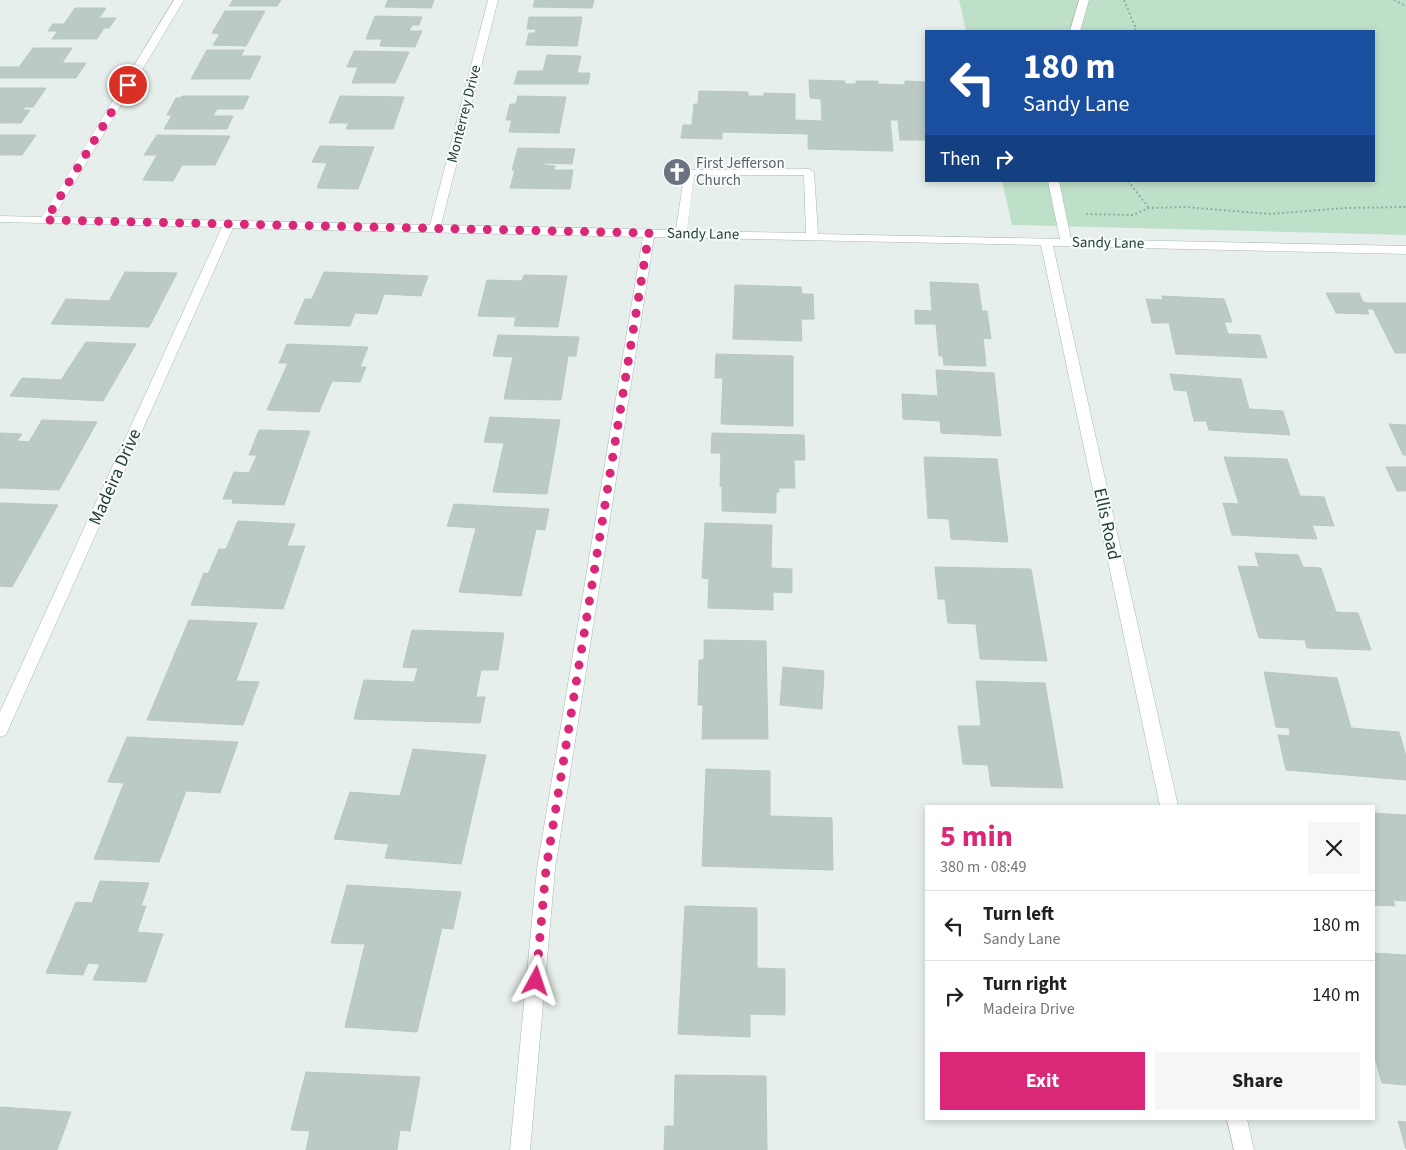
<!DOCTYPE html>
<meta charset="utf-8">
<style>
body{margin:0;font-family:"Source Sans 3",sans-serif;background:#f6f6f6;color:#202124;height:100vh;display:flex;flex-direction:column;font-size:19px;white-space:nowrap}
*{box-sizing:border-box;margin:0}
p{font-size:16px;color:#757577}
.icon{flex:none;width:28px;height:28px;fill:none;stroke:currentColor;stroke-width:2;stroke-linecap:round;stroke-linejoin:round}
.map{position:relative;flex:1;overflow:hidden}
.drawer{position:absolute;left:925px;top:805px;width:450px;height:315px;display:flex;flex-direction:column;background:#fff;border-radius:0px;box-shadow:0 2px 8px #0003}
.drawer>*{flex:none}
.guide{position:absolute;left:925px;top:30px;width:450px;height:152px;border-radius:0px;box-shadow:0 2px 8px #0003;background:#1a4fa0;color:#fff;overflow:hidden}
.pin{position:absolute;display:grid;place-items:center;width:42px;height:42px;color:#fff;margin:-21px;border:2px solid #fff;border-radius:50%;box-shadow:0 1px 5px #0007}
.me{position:absolute;width:55px;margin:-28px;rotate:5deg;stroke-linejoin:round;filter:drop-shadow(0 0 4px #0008)}
.turn{display:flex;align-items:center;gap:18px;height:105px;padding:0 15px;font-size:22px}
.turn .icon{width:65px;height:65px;stroke-width:2.5}
.turn b{display:block;font-size:35px;line-height:42px}
.then{display:flex;align-items:center;height:48px;padding:0 15px;background:#0003;gap:10px;font-size:19px}
.round{display:grid;place-items:center;flex:none;width:52px;height:52px;border-radius:0px;background:#f6f6f6}
.overview{display:flex;align-items:center;justify-content:space-between;height:85px;padding:0 15px}
h1{font-size:30px;font-weight:700;line-height:38px;color:#db2777}
.action{display:flex;gap:10px;margin-top:auto;padding:10px 15px}
.action a{flex:1;height:58px;border-radius:0px;background:#db2777;color:#fff;font-size:20px;font-weight:700;line-height:58px;text-align:center}
.action a+a{background:#f6f6f6;color:#202124}
ul{padding:0;list-style:none}
li{display:flex;align-items:center;gap:15px;height:70px;padding:0 15px;border-top:1px solid #e0e0e0}
li div{flex:1}
li b{display:block;font-size:19px}
li em{font-style:normal}
.map>svg:first-child{display:block}
.green{fill:#bfe0c8}
.building{fill:#bbcac4;stroke:#b8c9c2}
.lines{fill:none;stroke-linecap:round;stroke-linejoin:round}
.minor-casing{stroke:#a8b8b2;stroke-width:1}
.path{stroke:#86b3a5;stroke-width:2;stroke-dasharray:2 2.5;stroke-linecap:butt}
.minor{fill:#fff;fill-rule:evenodd}
.route{stroke:#db2777;stroke-width:9;stroke-dasharray:0 16.2}
.labels{text-anchor:middle;dominant-baseline:central;stroke-width:4;stroke-linejoin:round;paint-order:stroke}
.far-street-label{font-size:15px;fill:#24423a;stroke:#f7fbf9}
.far-worship-label{font-size:15px;fill:#5b616d;stroke:#f7fbf9;text-anchor:start}
.street-label{font-size:18px;fill:#24423a;stroke:#f7fbf9}
</style>
<div class="map">
<svg width="1406" height="1150" viewBox="0 0 1406 1150">
<rect width="100%" height="100%" fill="#e6efeb"/>
<path class="green" d="M959,0H1406V235L1012,225L1002,181H1374V31H966Z"/>
<path class="building" d="M233,0H281L277,6H229Z
M388,0H434L431,8L385,7Z
M535,0H594L592,8L533,7Z
M75,8H106L99,18H116L109,28H104L97,39H52L58,31H48L53,24H64Z
M225,11H265L246,46L213,45L220,34L212,33Z
M375,16L422,17L419,25H412L409,31H422L415,47L380,46L382,39H366Z
M529,17H582L577,46L526,45L529,33H535L536,29H527Z
M33,48H72L62,63H86L76,78H0V67H19Z
M207,50H244L241,56H261L250,79H191Z
M354,51L409,52L395,83H352L358,67H347Z
M547,55L581,56L577,73H590L588,84H514L518,71H543Z
M809,80L845,81V84H856V81H878V84L905,85V81L926,82V140H900L898,120H890L893,151L808,149V134L722,132V139L681,138L683,125H692L694,104H698L699,91L748,92V96H764V93L795,94V120L822,121L821,99L810,98Z
M0,88H46L33,107H25L23,110H30L21,123H0Z
M182,96H249L243,109H217L213,116H233L227,129H164L172,115H167L176,98H180Z
M340,96L404,97L393,129H346L349,123H329Z
M518,96L566,97L559,133L509,132L512,120H506L510,104H516Z
M0,135H36L22,155H0Z
M157,135L230,136L215,165H182L173,181L143,180L157,155H144Z
M320,146L374,147L358,189L317,188L327,163L312,162Z
M518,148L575,149L572,164L544,163V165L555,166L554,170H573L570,189L510,188L515,170H512Z
M125,272L177,273L149,327L51,324L66,299L109,301Z
M324,272L428,276L421,296L384,294L377,314L355,313L350,326L294,324L305,299H312Z
M524,275L567,276L558,327L514,326L516,317L478,316L487,280L522,281Z
M930,282L978,284L982,311H987L991,339L983,338L986,366L944,365L943,356H939L936,324H915V310L932,311Z
M735,285L801,287L802,294H813L814,319H801L802,341L733,339Z
M1326,293H1359L1363,302L1367,303H1406V353H1395L1373,309H1367L1369,314L1336,313Z
M1162,296L1224,299L1232,322H1224L1228,334L1260,335L1267,358L1176,354L1169,323H1152L1146,299L1163,300Z
M498,335L579,337L576,356H568L561,400L504,399L513,357L493,356Z
M86,342L136,344L103,401L10,396L22,378L61,380Z
M287,344L368,347L360,367H366L360,382L332,381L319,412L267,410L288,363H279Z
M716,354L793,356V426L721,424L723,378H715Z
M936,370L994,373L1001,436L941,433L940,421L903,419L902,394L938,396Z
M1170,374L1241,379L1249,409L1283,411L1290,435L1209,430L1206,421H1194L1187,391L1174,390Z
M490,417L560,420L547,494L493,492L504,443L484,442Z
M42,420L97,422L59,490L0,488V433L22,434L17,441L29,442Z
M1389,424L1406,425V455H1403Z
M259,430L310,431L284,505L232,503L233,499H223L234,472L249,473L257,455H249Z
M712,433L804,435L805,460H794L795,488H778L779,492H776V513L722,511V487L720,486L721,453H711Z
M924,457L997,459L1008,542L951,539L949,519L928,518Z
M1224,457L1287,459L1300,496L1324,497L1334,526L1312,525L1317,539L1232,535L1223,503L1239,504Z
M1386,467H1406V491H1397Z
M0,503L58,505L12,587L0,586Z
M454,504L549,509L545,530L536,529L521,596L459,592L476,528L447,526Z
M238,521L295,524L287,546H305L283,609L191,605L204,573L208,574L219,549H226Z
M705,523L772,525L771,568L792,569V593L773,592V610L708,608L709,579L702,578Z
M1255,553L1298,555L1303,567L1321,568L1336,612L1358,613L1371,650L1307,648L1305,640L1259,638L1238,566L1259,567Z
M935,567L1031,569L1047,661L980,659L976,624L948,623L945,599H938Z
M189,620L257,623L236,681L259,682L243,725L147,720Z
M412,630L504,633L498,670H481L476,697H485L480,723L354,719L364,680L414,682L418,668L403,667Z
M704,640L766,641L768,739H702L703,705H698L699,660H704Z
M783,667L824,671L822,709L780,705Z
M1264,672L1337,678L1351,728L1399,732L1406,756V780L1286,770L1278,735L1290,736L1289,728L1276,727Z
M976,681L1045,683L1063,788L991,786L988,765L963,764L958,726H981Z
M127,737L238,742L220,793L186,791L159,862L94,859L124,783L108,782Z
M413,749L486,755L461,864L385,858L389,844L334,839L350,792L400,796Z
M706,769L770,771V816L832,818L833,870L702,866Z
M1374,813L1406,815V901L1393,900L1395,906L1374,905Z
M100,881L149,883L141,906H146L137,932L163,934L146,982L93,980L100,964L88,963L83,975L46,973L76,902L92,903Z
M347,885L461,892L453,929L442,928L417,1032L345,1027L365,944L331,943Z
M685,906L757,908V968L785,969V1015L750,1014V1037L678,1034Z
M1374,953L1406,955V1085L1382,1083L1374,1055Z
M306,1072L420,1077L410,1131L400,1130L397,1150H306L310,1131L291,1130Z
M675,1075L766,1076L767,1150H664L665,1126H674Z
M0,1107L71,1112L57,1150H0Z
M1398,1121L1406,1122V1149Z"/>
<g class="lines">
<defs>
<path id="minor" d="M174,0H184L54,217L430,225L488,0H498L441,225L676,230L685,170L809,169L814,172L818,234L1060,239L1048,181H1059L1071,239L1406,246V254L1053,246L1178,806H1160L1041,245L654,237L555,869L530,1150H510L537,869L643,237L233,228L8,730L6,735L0,737V712L222,227L0,222V216L42,217ZM694,175H804L806,233L687,231Z
M1079,0H1089L1080,31H1070Z
M1227,1119H1247L1254,1150H1234Z"/>
</defs>
<use href="#minor" class="minor-casing"/>
<path class="path" d="M1124,0L1136,29L1134,31
M1394,0L1406,6
M1128,181L1149,208
M1086,214L1133,215L1149,208L1185,207L1269,214L1346,208L1406,207"/>
<use href="#minor" class="minor"/>
</g>
<g class="lines">
<path class="route" d="M128,85L46,220L649,233L546,869L536,981"/>
</g>
<defs>
<symbol id="church-disc" viewBox="-11 -11 22 22"><circle r="9.5" fill="#6b7280" stroke="#f7fbf9"/><path d="M-1.2-6h2.4v3.5h3.3v2.4h-3.3V6h-2.4V-.1h-3.3v-2.4h3.3Z" fill="#fff"/></symbol>
</defs>
<g fill-rule="evenodd">
<use href="#church-disc" x="661" y="156" width="32" height="32"/>
</g>
<g class="labels">
<g class="far-street-label">
<text transform="translate(464 114) rotate(-76)">Monterrey Drive</text>
<text transform="translate(703 234) rotate(1)">Sandy Lane</text>
<text transform="translate(1108 243) rotate(1)">Sandy Lane</text>
</g>
<g class="far-worship-label">
<text x="696" y="163">First Jefferson<tspan x="696" dy="17">Church</tspan></text>
</g>
<g class="street-label">
<text transform="translate(115 477) rotate(-66)">Madeira Drive</text>
<text transform="translate(1107 524) rotate(78)">Ellis Road</text>
</g>
</g>
</svg>
<div class="pin" style="left:128px;top:85px;background:#d93025"><svg class="icon" aria-label="arrive" viewBox="0 0 24 24"><path d="M6 21V4h12l-3 4 3 4H6"/></svg></div>
<svg class="me" style="left:536px;top:981px" viewBox="-20 -20 40 40"><path d="M0-17L14 15 0 8-14 15z" fill="#db2777" stroke="#fff" stroke-width="4"/></svg>
<div class="guide">
<div class="turn"><svg class="icon" aria-label="left" viewBox="0 0 24 24"><path d="M17 20v-9H6M10 6l-5 5 5 5"/></svg><div><b>180 m</b>Sandy Lane</div></div>
<div class="then">Then<svg class="icon" aria-label="right" viewBox="0 0 24 24"><path d="M7 20v-9h11M14 6l5 5-5 5"/></svg></div>
</div>
<section class="drawer">
<div class="overview"><div><h1>5 min</h1><p>380 m · 08:49</p></div><a class="round"><svg class="icon" aria-label="close" viewBox="0 0 24 24"><path d="M6 6l12 12M18 6L6 18"/></svg></a></div>
<ul>
<li><svg class="icon" aria-label="left" viewBox="0 0 24 24"><path d="M17 20v-9H6M10 6l-5 5 5 5"/></svg><div><b>Turn left</b><p>Sandy Lane</p></div><em>180 m</em></li>
<li><svg class="icon" aria-label="right" viewBox="0 0 24 24"><path d="M7 20v-9h11M14 6l5 5-5 5"/></svg><div><b>Turn right</b><p>Madeira Drive</p></div><em>140 m</em></li>
</ul>
<div class="action"><a>Exit</a><a>Share</a></div>
</section>
</div>
